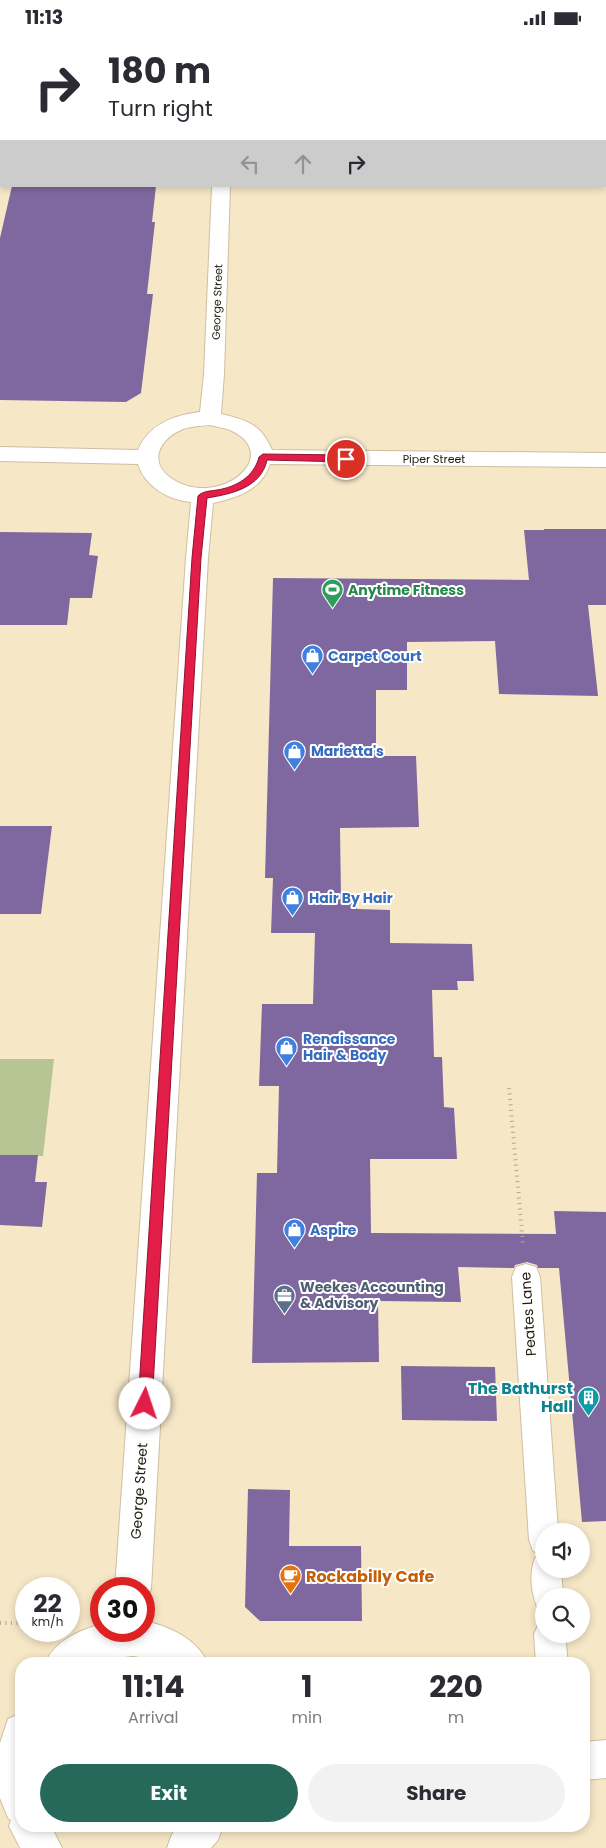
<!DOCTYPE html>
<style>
body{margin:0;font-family:Poppins,sans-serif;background:#f2f2f3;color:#2b2b33;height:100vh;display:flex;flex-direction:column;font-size:19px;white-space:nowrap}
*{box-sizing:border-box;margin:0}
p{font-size:16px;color:#7c7c81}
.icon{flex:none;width:28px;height:28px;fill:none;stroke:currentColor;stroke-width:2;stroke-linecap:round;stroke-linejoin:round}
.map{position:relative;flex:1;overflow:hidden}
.sheet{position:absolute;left:15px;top:1622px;width:575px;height:175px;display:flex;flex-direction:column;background:#fff;border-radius:20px;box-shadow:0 2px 8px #0003}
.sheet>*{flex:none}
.banner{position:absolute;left:0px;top:0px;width:606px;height:152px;box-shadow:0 2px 8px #0003;background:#fff;color:#2b2b33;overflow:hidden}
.controls{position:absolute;left:535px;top:1488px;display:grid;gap:10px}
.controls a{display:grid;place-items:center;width:55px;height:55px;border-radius:50%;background:#fff;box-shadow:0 2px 8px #0003;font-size:25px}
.speed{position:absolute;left:15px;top:1542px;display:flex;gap:10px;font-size:25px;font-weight:700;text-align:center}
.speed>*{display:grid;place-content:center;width:65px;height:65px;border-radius:50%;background:#fff;box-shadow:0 2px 8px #0003;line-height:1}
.speed small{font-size:12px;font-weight:400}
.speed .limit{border:8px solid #d22;background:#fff;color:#111}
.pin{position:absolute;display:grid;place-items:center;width:42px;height:42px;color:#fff;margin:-21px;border:2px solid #fff;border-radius:50%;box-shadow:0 1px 5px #0007}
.me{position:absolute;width:55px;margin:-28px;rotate:4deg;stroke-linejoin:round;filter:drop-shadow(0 0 4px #0008)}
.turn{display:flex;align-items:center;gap:18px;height:105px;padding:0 25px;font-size:22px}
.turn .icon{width:65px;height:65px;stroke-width:2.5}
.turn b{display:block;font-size:35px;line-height:42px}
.lanes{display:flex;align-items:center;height:48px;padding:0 25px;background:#0003;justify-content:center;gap:25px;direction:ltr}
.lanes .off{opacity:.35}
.eta{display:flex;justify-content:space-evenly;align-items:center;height:85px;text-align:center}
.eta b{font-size:30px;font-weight:700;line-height:35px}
.button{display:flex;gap:10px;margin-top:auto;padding:10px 25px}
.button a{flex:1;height:58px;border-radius:30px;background:#26695a;color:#fff;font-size:20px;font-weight:700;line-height:58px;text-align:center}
.button a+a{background:#f2f2f3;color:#2b2b33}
.status{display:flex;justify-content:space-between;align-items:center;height:35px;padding:0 25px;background:#fff;direction:ltr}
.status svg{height:14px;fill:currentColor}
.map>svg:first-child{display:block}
.green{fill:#b7c494}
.building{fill:#7f689f}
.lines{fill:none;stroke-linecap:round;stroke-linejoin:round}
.lane-casing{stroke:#cebfa0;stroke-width:2}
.street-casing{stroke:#cebfa0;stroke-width:2}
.path{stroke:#b4a88e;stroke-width:4;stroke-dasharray:1 4.5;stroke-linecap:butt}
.lane{fill:#fff;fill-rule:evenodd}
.street{fill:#fff;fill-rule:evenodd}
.route{fill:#e11d48;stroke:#92132f}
.labels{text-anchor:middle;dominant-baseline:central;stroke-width:4;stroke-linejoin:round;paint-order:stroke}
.far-street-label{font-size:11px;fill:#201b0f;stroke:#fff}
.leisure-label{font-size:14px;font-weight:bold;fill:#27864d;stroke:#fff;text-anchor:start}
.shop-label{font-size:14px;font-weight:bold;fill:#366cbe;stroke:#fff;text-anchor:start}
.service-label{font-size:14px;font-weight:bold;fill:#4e5e75;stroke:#fff;text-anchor:start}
.street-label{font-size:14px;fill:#201b0f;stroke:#fff}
.near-culture-label{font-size:16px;font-weight:bold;fill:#0d838f;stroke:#fff;text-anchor:end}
.near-food-label{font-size:16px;font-weight:bold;fill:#c56008;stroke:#fff;text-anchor:start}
</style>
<div class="status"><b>11:13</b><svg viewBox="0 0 49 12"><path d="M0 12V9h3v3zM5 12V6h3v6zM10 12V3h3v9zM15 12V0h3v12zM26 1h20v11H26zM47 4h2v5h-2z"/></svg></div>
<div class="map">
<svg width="606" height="1813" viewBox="0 0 606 1813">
<rect width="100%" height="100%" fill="#f6e7c7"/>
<path class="green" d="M0,1024H54L43,1121L0,1120Z"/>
<path class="building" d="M12,151H156L152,187H155L147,259H153L141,358L126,367L0,365V203Z
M544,494H606V570H588L598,661L499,659L495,606L407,607V655H376V721H416L419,792L340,793L341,863H357V874L390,875V908L472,909L474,946H457L458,955H432L434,1022H442L444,1072L454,1073L457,1124H370L371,1198L556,1199L554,1176L606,1177V1486L582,1487L559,1233H538L537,1230L527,1227L515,1230L514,1233L458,1232L461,1267L378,1266L379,1327L252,1328L257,1138H277L279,1051H259L262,969H313L315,898H271L273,843H265L273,543L529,545L524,495H544Z
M0,497L92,498L89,520L98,521L92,563H70L67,590H0Z
M0,791H52L41,879H0Z
M0,1120H38L35,1147H47L42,1192L0,1190Z
M401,1331L495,1332L497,1386L402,1385Z
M248,1454L290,1455L289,1511H361L362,1586H260L245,1572Z"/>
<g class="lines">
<defs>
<path id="lane" d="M0,111H1V121H0Z
M526,1229L536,1232L540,1242L558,1496H544V1534H561L563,1561H544V1575L537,1572C531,1556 529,1539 535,1523L544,1520L533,1516L529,1505L512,1242L516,1232Z
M544,1586V1599H565L568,1629H536L534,1599L539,1588Z"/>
<path id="street" d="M226,0H242V1H226Z
M212,151H230L224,339L221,379C247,385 261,389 272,415L606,418V432L270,429C262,455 236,463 213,468L208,523L151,1554L144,1567V1554H115L186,523L191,467C169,465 145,452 138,429L0,426V412L138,415C149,389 174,380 200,377L204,339ZM210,390C217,392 226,393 232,396C283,421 220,473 174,445C147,429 158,404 183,394C192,391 201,391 210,390Z
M144,1586C169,1591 198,1604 208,1629H161L153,1624L133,1621L107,1624L94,1629H45C54,1606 78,1596 101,1589V1596H144Z
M21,1678V1791H51L62,1813H20L9,1791L11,1785L8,1783L0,1763V1708L8,1684Z
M606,1705V1743L584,1745V1707Z
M179,1791H223L218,1805L211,1813H167L172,1799Z"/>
</defs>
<use href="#lane" class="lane-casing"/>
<use href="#street" class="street-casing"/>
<path class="path" d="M509,1053L523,1209
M0,1588H24"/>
<use href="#lane" class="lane"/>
<use href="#street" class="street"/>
</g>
<path class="route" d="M263,419L346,420L351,424L346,427L267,425C261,453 231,459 207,463L201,523L152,1369L150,1374L145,1376L140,1374L138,1369L192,523L198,461C203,456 210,456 217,455C236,452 254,442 259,422Z"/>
<defs>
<symbol id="stadium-pin" viewBox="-11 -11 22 30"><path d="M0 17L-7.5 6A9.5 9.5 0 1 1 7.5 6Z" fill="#2e9e5b" stroke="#fff"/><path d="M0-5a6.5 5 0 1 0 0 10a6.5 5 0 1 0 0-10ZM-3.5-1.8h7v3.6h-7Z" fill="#fff"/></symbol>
<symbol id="shop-pin" viewBox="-11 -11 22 30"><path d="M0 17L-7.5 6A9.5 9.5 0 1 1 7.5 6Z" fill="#3f7fe0" stroke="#fff"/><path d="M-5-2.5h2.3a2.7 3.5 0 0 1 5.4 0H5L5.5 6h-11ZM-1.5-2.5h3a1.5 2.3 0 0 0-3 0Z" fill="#fff"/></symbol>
<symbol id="office-pin" viewBox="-11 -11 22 30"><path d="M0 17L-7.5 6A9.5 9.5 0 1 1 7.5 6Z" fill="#5c6f8a" stroke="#fff"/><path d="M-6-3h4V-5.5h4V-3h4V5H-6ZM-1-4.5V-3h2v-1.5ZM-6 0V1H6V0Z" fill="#fff"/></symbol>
<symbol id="building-pin" viewBox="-11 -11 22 30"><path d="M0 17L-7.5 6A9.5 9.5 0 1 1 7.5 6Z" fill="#0f9aa8" stroke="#fff"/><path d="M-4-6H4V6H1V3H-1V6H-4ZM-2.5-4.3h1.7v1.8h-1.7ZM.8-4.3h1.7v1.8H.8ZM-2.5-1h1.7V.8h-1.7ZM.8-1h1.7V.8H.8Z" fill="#fff"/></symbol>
<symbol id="cafe-pin" viewBox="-11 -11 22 30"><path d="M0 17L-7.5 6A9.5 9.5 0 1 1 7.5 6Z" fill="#e8710a" stroke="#fff"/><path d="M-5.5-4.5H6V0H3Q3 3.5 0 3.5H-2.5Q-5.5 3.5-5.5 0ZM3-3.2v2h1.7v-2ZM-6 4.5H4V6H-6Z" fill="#fff"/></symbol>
</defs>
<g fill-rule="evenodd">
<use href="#stadium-pin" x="320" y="542" width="25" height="34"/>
<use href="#shop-pin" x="300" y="608" width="25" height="34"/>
<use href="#shop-pin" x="282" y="704" width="25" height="34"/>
<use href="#shop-pin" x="280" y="850" width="25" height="34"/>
<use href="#shop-pin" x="274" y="1000" width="25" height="34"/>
<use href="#shop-pin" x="282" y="1182" width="25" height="34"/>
<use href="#office-pin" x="272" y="1248" width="25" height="34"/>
<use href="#building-pin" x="576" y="1350" width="25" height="34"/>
<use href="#cafe-pin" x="278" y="1528" width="25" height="34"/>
</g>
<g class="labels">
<g class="far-street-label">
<text transform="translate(217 267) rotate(-88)">George Street</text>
<text x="434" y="424">Piper Street</text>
</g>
<g class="leisure-label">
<text x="348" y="555">Anytime Fitness</text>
</g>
<g class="shop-label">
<text x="328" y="621">Carpet Court</text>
<text x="311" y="716">Marietta's</text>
<text x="309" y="863">Hair By Hair</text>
<text x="303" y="1004">Renaissance<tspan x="303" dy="16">Hair &amp; Body</tspan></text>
<text x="310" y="1195">Aspire</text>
</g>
<g class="service-label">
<text x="300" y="1252">Weekes Accounting<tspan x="300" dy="16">&amp; Advisory</tspan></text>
</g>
<g class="street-label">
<text transform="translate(528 1279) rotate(-94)">Peates Lane</text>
<text transform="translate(139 1456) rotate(-86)">George Street</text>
</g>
<g class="near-culture-label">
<text x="573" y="1353">The Bathurst<tspan x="573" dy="18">Hall</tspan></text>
</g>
<g class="near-food-label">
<text x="306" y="1541">Rockabilly Cafe</text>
</g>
</g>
</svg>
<div class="controls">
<a><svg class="icon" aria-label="sound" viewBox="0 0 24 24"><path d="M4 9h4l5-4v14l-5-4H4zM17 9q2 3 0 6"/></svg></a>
<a><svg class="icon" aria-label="search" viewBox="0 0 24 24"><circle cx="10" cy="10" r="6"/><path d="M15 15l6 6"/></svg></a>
</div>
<div class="speed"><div>22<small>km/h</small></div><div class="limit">30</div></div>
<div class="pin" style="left:346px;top:424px;background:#d93025"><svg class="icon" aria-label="arrive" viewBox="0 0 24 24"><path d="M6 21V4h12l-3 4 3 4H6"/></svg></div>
<svg class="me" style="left:145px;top:1369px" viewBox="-20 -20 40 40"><circle r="19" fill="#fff"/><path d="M0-13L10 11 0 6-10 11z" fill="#e11d48"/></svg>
<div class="banner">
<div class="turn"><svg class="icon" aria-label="right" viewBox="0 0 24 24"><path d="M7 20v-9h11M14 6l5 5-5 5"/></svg><div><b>180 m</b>Turn right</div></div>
<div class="lanes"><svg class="icon off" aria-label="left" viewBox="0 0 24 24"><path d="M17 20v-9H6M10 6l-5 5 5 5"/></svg><svg class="icon off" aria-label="ahead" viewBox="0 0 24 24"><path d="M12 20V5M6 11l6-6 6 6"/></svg><svg class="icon" aria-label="right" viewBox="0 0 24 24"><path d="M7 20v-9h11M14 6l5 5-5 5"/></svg></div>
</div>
<section class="sheet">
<div class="eta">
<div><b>11:14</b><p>Arrival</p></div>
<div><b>1</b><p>min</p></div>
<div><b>220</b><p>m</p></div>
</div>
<div class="button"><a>Exit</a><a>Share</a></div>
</section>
</div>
